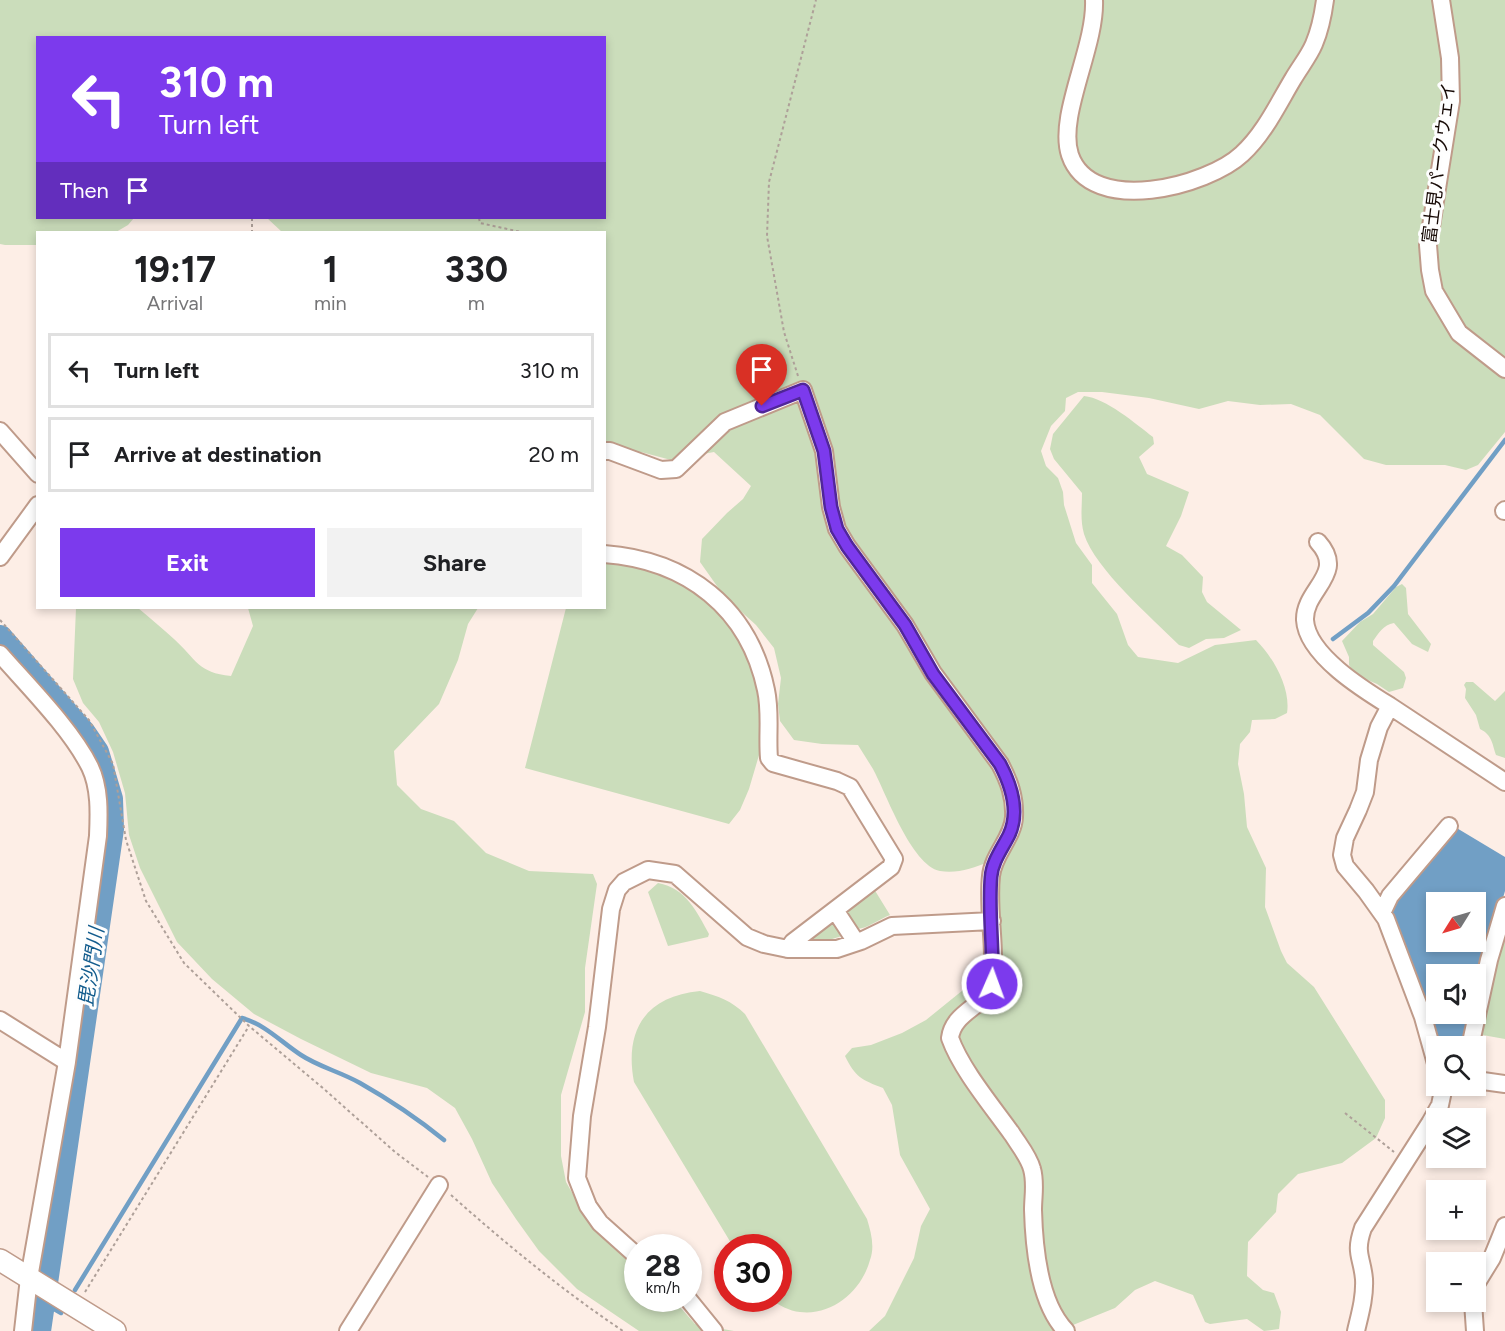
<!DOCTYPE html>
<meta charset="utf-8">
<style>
body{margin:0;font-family:Figtree,"Noto Sans JP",sans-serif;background:#f2f2f2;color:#202124;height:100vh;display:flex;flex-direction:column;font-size:22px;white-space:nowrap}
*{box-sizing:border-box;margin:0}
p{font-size:20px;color:#757577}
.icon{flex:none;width:33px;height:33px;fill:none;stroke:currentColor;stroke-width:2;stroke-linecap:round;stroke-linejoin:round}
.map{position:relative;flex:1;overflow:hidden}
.sheet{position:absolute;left:36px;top:231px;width:570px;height:378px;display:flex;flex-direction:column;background:#fff;border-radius:0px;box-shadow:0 3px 9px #0003}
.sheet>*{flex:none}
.top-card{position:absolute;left:36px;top:36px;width:570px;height:183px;border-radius:0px;box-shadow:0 3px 9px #0003;background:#7c3aed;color:#fff;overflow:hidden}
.needle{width:39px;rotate:233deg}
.fabs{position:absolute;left:1426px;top:892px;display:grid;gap:12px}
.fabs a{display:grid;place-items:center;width:60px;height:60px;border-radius:0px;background:#fff;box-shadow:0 3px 9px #0003;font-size:30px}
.speed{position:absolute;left:624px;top:1234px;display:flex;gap:12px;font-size:30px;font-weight:700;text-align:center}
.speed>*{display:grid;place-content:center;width:78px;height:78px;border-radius:50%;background:#fff;box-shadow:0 3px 9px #0003;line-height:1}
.speed small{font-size:15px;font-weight:400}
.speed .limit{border:9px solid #d22;background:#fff;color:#111}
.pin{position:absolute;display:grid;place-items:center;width:51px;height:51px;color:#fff;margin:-62px -26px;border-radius:50% 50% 50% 0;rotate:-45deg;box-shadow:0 0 6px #0007}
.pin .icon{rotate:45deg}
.me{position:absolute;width:66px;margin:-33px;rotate:2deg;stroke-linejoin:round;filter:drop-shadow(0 0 4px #0008)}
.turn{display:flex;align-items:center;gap:21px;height:126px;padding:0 24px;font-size:27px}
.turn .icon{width:78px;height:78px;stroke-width:2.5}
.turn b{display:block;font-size:42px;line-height:51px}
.then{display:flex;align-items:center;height:57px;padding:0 24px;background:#0003;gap:12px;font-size:22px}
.eta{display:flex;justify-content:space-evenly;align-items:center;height:102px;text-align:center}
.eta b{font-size:36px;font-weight:700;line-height:42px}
.cta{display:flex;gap:12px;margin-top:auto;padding:12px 24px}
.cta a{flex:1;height:69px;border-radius:0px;background:#7c3aed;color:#fff;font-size:24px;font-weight:700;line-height:69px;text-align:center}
.cta a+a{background:#f2f2f2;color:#202124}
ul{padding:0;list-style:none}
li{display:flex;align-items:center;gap:18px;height:75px;margin:0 12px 9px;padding:0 12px;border:3px solid #e0e0e0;border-radius:0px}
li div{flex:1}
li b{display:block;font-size:22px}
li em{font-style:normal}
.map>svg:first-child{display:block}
.green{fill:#cbddbb}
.water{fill:#719fc5;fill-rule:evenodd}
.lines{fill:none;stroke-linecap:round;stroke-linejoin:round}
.stream{stroke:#719fc5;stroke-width:4.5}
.river{stroke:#719fc5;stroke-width:26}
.minor-casing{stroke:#bf9b8a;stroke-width:20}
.major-casing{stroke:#bf9b8a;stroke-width:24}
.path{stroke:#aea099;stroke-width:2;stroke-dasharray:3 3;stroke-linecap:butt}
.minor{stroke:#fff;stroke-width:16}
.major{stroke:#fff;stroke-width:21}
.route-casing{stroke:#51269a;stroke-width:15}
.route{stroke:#7c3aed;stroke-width:10}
.labels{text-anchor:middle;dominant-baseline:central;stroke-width:6;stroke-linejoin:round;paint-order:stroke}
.street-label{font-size:18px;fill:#160905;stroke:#fefefe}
.water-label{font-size:20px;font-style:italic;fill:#135c8d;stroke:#fefefe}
</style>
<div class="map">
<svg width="1505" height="1331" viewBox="0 0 1505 1331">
<rect width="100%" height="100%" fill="#fdeee6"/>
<path class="green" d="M0,0H1505V432L1478,465L1466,470L1445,465H1386L1364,459L1320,415L1291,404L1260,405L1228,401L1199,409L1149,398L1102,392H1078L1066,398L1065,411L1051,426L1041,451L1046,466L1058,478L1063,492L1064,505L1076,543L1092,565V583L1117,614L1128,645L1138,657L1178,663L1215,645L1256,640C1273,657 1291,688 1287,713L1275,719L1252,720L1250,732L1240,744L1238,764L1244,794L1247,827L1266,868L1265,907L1281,951L1287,963L1314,987L1385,1100V1118L1376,1138L1342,1163L1298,1174L1278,1194L1276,1212L1248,1242L1247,1276L1263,1290L1274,1293L1281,1312L1279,1329L1264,1331L1247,1319L1210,1324L1205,1322L1193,1295L1155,1281L1135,1290L1115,1308L1073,1325L1072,1331H869L885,1316L914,1258L921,1226L930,1209L900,1155L892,1105L883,1088C862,1080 855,1077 845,1056L852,1048L871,1045L902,1033L926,1020L968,986L982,964L984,941L995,922L989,862C973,868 957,874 940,871C911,865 886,793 873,769C868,761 863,753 858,745L822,744L794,740L780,721L778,704L781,678L774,648L756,625L724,596L700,562L702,539L727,513L743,499L751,486L714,452L671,460L641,452L605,455L604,232H282L267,218H604V38H38V218H134L128,225L116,232H38L37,245H5L0,244Z
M1084,396C1106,398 1136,424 1153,437L1154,444L1139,457L1147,474L1189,492L1181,516L1166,546L1182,555L1203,577L1202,592L1207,602L1241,630L1224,638L1206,639L1189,648L1179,645C1152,618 1095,569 1084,534C1080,520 1082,507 1082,493L1054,459L1050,449L1053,434Z
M605,561L647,567L682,582L720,612L747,651L762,696V745L749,789L740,810L729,824L525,768L566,608H604Z
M1402,584L1406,588L1408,614L1431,644L1428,652L1412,644L1394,623C1383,625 1379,633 1373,641V645L1404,672L1406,678L1403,688L1389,692L1377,684L1356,675L1349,665V657L1342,641L1360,622L1373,614L1396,587Z
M76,608H138C150,618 162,628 174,639C196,659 198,673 231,676L253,626L248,608H478L468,624L458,660L439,704L394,751L397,785L421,809L454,821L486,853L529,871L593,874L597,884L585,968V1012L561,1095V1156L566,1182L583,1212L616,1250L637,1268L638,1299H673L695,1324L734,1331H639L577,1289L539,1251L516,1219L492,1183L472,1139L455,1108L427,1088L371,1073L301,1039L254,1014L212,979L177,942L140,868L129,835L125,793L113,752L99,722L83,703L73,679Z
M1466,682H1473L1495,701L1505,691V758L1496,755C1492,743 1492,735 1480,729L1476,715L1465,698L1466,689L1464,685Z
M658,883C686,888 697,912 709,934L708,937L668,946L648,892Z
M874,889L890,915C879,919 867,929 856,929L845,912Z
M832,918L842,936L819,943L813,942L811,936Z
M1505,924V1039L1477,1034Z
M700,991C718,996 732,1001 745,1014L867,1219C871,1232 875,1247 870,1260C862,1290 833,1316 800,1312C789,1311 779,1305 770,1299H778V1248H734L634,1082C624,1030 646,996 700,991Z"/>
<path class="water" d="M1455,827L1505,857V891L1476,989V975H1437V1014H1470L1462,1047H1437L1390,911L1393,904ZM1437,903H1476V942H1437Z"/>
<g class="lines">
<path class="stream" d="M1333,639L1368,613L1394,586L1505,440
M75,1290L242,1018C266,1025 281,1042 301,1055C319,1067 341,1072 360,1083C390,1100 417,1118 444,1140
M42,1302L61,1313"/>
<path class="river" d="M0,638L83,733L96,752L110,799L111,829L38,1331"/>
<defs>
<path id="minor" d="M1094,0C1096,47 1057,116 1070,155C1091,217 1208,186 1242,154C1264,134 1278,104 1293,79C1300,67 1309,56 1314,44C1320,30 1323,15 1325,0
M1441,0L1450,58L1451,101L1428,245L1430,270L1434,291L1459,333L1505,369
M0,431L38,474
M604,451H610L661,470L676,469L725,422L803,390L824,451L831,507L837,529L847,546L905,625L933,673L1000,764C1009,781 1015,797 1014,817C1013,838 993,854 991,876C988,903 993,931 993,958C993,967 994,978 991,986C984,1007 953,1012 950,1038C961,1069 992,1106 1012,1134C1019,1145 1029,1157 1032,1169C1036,1183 1033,1196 1033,1210C1034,1248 1039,1303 1066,1331
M1504,511L1505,510
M1318,542C1347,574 1304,589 1305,620C1307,655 1364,690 1390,706
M604,554C687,560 749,608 766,690C771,713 767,735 769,758L773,763L837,781L850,787L894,859L891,867L793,942L788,949
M0,557L38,505
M0,654C28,686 71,729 90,767C100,788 99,813 98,836L67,1062L29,1278L23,1331
M835,910L856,942
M1382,913L1390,896L1449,826
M0,1020L67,1062
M1470,1047L1489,960L1505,906
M1437,1067L1423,1017L1386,919L1366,891L1345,866L1342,855L1345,838L1358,810L1365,792L1369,760L1379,727L1390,706L1505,782
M1476,1080L1505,1084
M638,1257L600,1223L588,1206L577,1178L582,1116L597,1027L611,909L617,890L624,882L648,870L675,874L747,937L764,944L788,949H837L861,941L892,926L992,921
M1476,1284L1492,1258L1505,1226
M688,1299L714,1331
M1473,1302L1475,1331
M348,1331L439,1185
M1356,1331C1360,1314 1365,1297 1364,1279C1362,1256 1354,1254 1363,1228L1430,1123L1440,1105L1444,1086"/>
<path id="major" d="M0,1260L115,1331"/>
</defs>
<use href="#minor" class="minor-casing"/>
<use href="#major" class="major-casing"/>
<path class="path" d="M252,218V232
M479,218L480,223L521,232
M798,376L784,332L767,236L769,182L816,0
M0,620L89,720L113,764L126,840L146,901L184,963L249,1026L324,1089L395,1152L428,1177
M1345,1113L1394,1152
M451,1195C506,1244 562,1290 623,1331
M85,1292L249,1026"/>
<use href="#minor" class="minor"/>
<use href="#major" class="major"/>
</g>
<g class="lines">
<defs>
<path id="route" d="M762,406L803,390L824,451L831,507L837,529L847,546L905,625L933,674L1000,764C1011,785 1020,812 1009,835C1002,849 992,862 991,877C988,913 994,949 992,984"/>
</defs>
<use href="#route" class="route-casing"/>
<use href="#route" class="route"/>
</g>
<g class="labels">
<g class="street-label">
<text transform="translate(1439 163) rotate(-83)">富士見パークウェイ</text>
</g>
<g class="water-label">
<text transform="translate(91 967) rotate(-82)">毘沙門川</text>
</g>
</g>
</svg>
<div class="fabs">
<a><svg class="needle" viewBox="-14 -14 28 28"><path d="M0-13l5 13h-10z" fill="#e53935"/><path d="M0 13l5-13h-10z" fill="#757577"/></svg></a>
<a><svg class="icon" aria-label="sound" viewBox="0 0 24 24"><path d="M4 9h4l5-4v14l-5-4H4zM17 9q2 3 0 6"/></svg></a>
<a><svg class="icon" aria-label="search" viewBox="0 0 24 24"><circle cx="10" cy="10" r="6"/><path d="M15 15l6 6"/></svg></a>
<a><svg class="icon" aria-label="layers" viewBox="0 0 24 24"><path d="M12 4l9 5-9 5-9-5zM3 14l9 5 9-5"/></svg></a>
<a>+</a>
<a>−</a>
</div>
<div class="speed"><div>28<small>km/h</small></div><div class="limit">30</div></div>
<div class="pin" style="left:762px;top:406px;background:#d93025"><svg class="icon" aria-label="arrive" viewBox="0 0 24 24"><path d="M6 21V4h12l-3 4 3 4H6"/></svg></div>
<svg class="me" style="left:992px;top:984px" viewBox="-20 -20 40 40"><circle r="17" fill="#7c3aed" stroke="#fff" stroke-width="3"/><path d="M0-11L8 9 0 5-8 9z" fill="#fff"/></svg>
<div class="top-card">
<div class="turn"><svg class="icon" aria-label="left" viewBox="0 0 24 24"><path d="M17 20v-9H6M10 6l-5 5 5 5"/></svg><div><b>310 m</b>Turn left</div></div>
<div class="then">Then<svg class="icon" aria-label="arrive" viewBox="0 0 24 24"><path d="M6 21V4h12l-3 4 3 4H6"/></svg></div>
</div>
<section class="sheet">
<div class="eta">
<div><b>19:17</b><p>Arrival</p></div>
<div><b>1</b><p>min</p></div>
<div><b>330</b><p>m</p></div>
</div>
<ul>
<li><svg class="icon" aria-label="left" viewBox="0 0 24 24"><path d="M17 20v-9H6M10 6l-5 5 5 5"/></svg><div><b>Turn left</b></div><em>310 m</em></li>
<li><svg class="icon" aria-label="arrive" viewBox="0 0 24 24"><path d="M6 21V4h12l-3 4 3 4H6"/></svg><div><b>Arrive at destination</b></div><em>20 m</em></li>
</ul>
<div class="cta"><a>Exit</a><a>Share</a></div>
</section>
</div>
